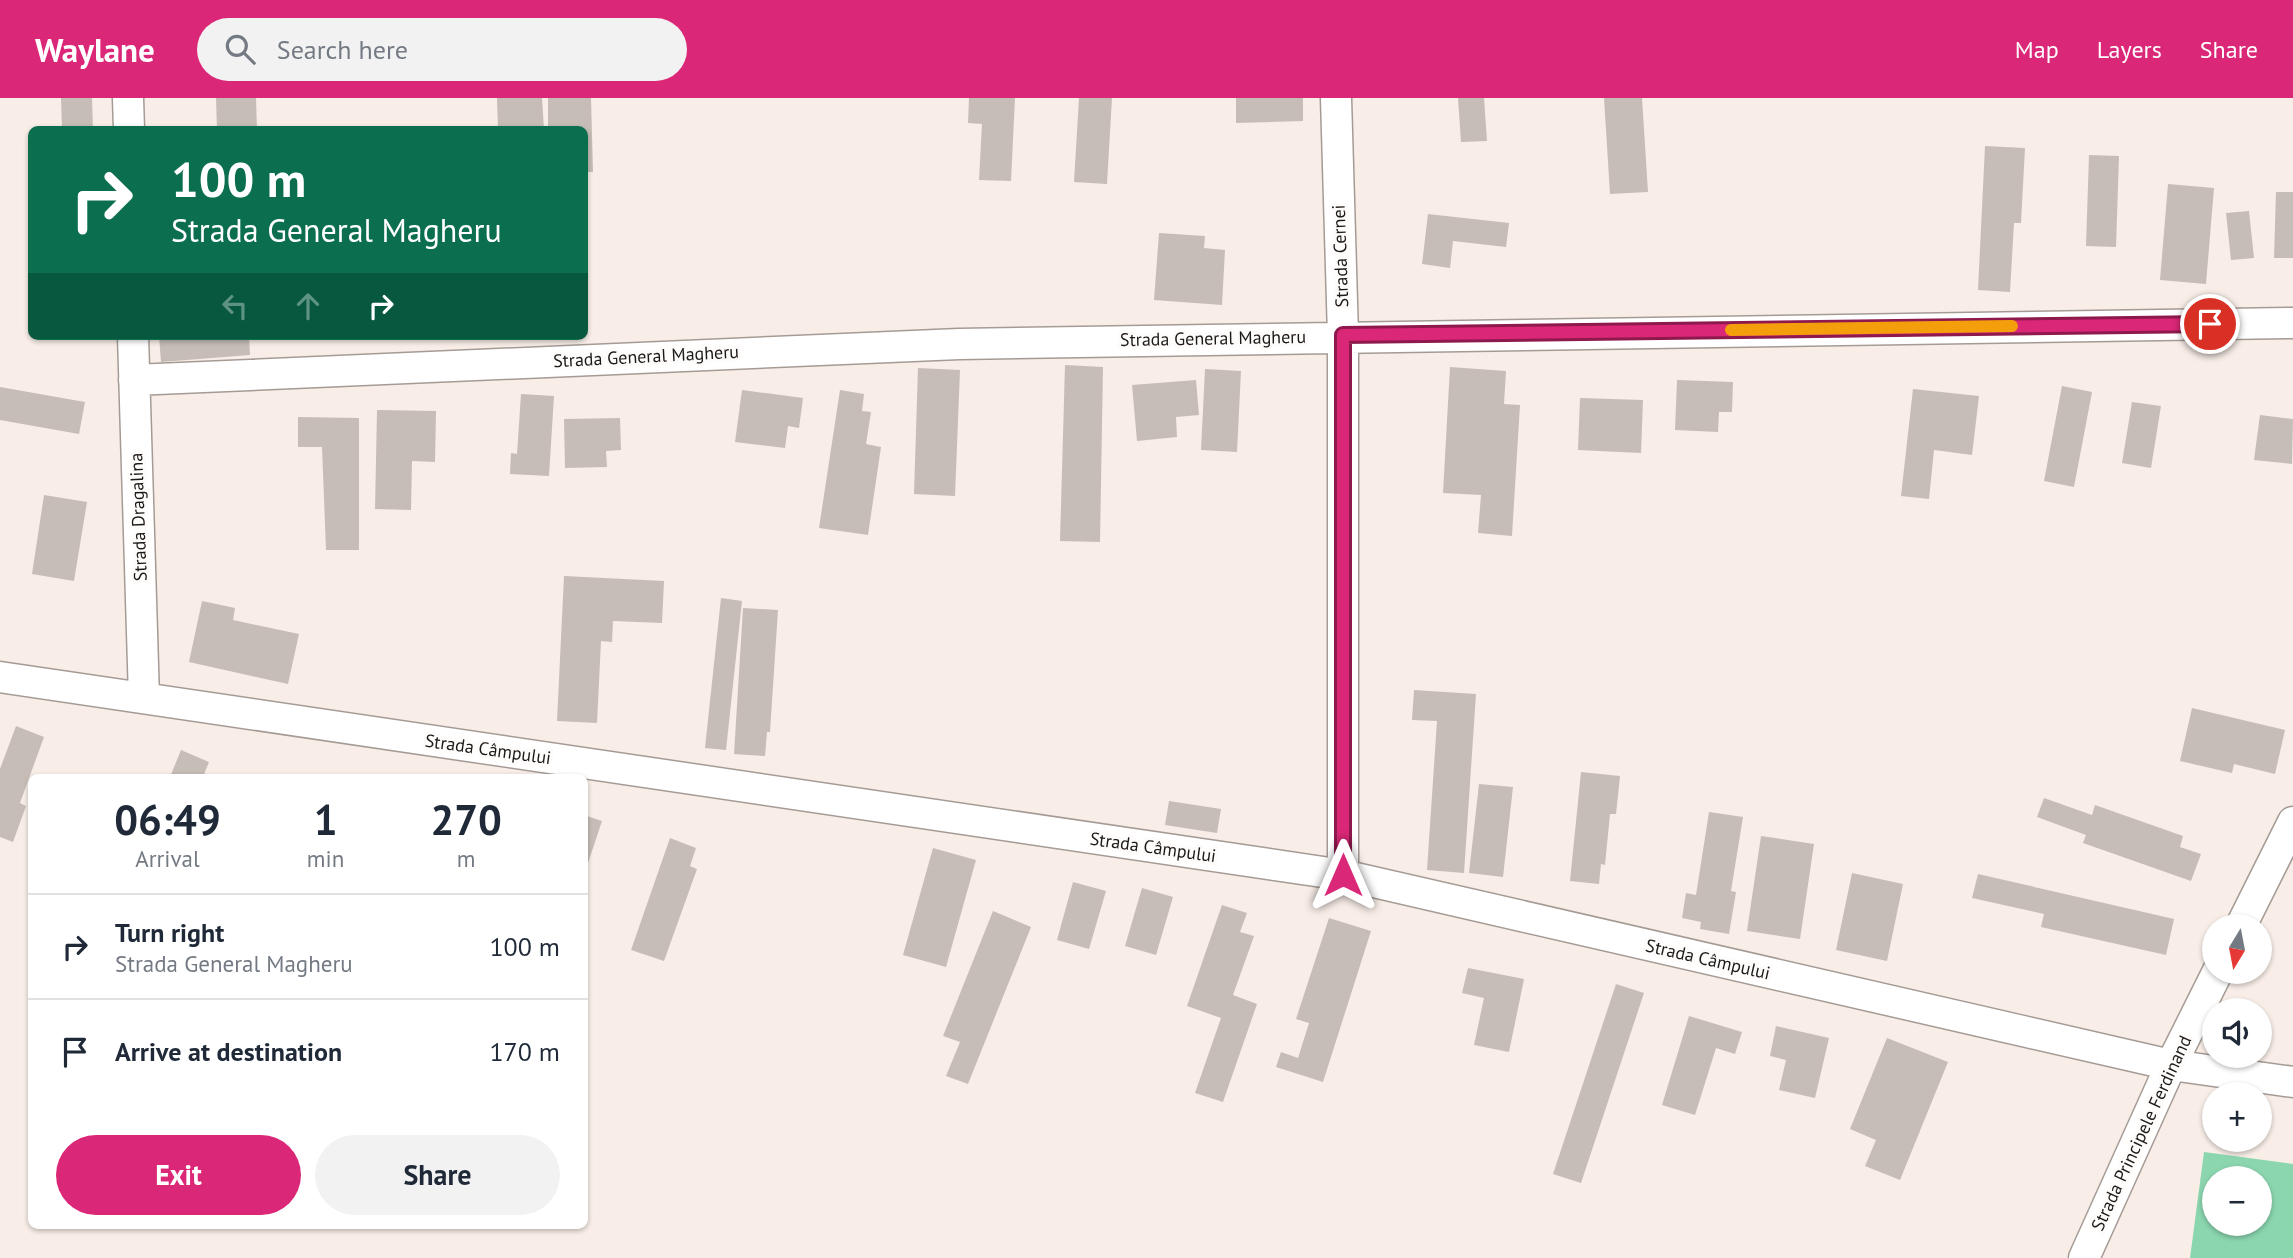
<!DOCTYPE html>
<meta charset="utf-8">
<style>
body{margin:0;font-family:"PT Sans",sans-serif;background:#f2f2f3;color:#1f2937;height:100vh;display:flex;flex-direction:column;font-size:26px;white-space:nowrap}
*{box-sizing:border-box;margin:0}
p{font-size:23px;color:#747a83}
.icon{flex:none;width:38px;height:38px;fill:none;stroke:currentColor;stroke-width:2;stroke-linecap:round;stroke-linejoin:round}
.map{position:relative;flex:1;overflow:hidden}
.side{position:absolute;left:28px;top:676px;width:560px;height:455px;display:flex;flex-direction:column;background:#fff;border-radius:10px;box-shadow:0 2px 5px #0004}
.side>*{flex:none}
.top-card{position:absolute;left:28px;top:28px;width:560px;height:214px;border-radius:10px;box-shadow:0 2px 5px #0004;background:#0b6e4f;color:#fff;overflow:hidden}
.needle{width:46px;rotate:190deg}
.fabs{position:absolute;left:2202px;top:816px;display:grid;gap:14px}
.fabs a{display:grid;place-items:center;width:70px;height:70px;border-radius:50%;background:#fff;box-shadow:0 2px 5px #0004;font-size:35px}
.pin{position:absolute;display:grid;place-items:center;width:60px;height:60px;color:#fff;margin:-30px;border:4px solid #fff;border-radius:50%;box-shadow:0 2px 7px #0007}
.me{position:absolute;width:77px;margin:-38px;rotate:0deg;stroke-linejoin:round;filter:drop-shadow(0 0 5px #0008)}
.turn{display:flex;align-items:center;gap:24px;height:147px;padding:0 28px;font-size:32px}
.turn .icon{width:91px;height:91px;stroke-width:2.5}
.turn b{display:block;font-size:49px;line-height:60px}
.lanes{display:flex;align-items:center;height:66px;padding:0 28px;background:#0003;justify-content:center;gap:35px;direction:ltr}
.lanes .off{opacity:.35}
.eta{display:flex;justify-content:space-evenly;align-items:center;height:119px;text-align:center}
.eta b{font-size:42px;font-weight:600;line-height:49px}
.cta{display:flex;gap:14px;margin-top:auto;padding:14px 28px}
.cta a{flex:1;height:80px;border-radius:42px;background:#db2777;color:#fff;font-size:28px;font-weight:600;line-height:80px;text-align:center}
.cta a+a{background:#f2f2f3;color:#1f2937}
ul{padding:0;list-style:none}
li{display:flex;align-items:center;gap:21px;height:105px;padding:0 28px;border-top:2px solid #e0e1e3}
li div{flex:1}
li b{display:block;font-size:26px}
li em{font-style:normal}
header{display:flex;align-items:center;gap:42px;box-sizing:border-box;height:98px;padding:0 35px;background:#db2777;color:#fff}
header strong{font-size:33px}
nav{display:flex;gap:38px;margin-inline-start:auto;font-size:24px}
.search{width:490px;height:63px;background:#f2f2f3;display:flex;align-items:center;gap:18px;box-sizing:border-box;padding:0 24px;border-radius:38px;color:#747a83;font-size:26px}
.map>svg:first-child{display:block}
.green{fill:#8bd6af;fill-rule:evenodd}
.building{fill:#c7bdb7}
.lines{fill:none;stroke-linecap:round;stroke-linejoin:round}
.minor-casing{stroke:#a59b95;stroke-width:33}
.minor{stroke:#fff;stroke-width:30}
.route-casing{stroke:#8e194d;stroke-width:18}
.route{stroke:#db2777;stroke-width:12}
.slow{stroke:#f59e0b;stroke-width:12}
.labels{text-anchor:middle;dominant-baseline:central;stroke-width:7;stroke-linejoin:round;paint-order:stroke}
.street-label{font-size:18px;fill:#1d1917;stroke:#fefcfb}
</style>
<header>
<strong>Waylane</strong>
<div class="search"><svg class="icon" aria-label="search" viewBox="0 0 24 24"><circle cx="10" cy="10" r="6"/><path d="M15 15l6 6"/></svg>Search here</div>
<nav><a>Map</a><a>Layers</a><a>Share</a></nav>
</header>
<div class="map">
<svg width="2293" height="1160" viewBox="0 0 2293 1160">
<rect width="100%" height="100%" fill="#f8ede7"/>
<path class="green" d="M2204,1054L2293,1066V1160H2190ZM2214,1080H2259V1125H2214Z"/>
<path class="building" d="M61,0H92L93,32H62Z
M216,0H256L257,32H217Z
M497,0H542L544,32H498Z
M548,0H591L593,74H584V32H548Z
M969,0H1015L1011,83L979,82L982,26L968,25Z
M1079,0H1112L1107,86L1074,84Z
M1236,0H1303V23L1236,25Z
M1458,0H1484L1487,43L1461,44Z
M1604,0H1642L1648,94L1610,96Z
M1985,48L2025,50L2021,125H2014L2010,194L1978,192Z
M2089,57L2119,58L2116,149L2086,148Z
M2168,86L2214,90L2206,186L2160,182Z
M2276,94H2293V160H2274Z
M2249,113L2254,160L2231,162L2226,115Z
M1428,116L1509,125L1506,149L1453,143L1450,170L1422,166Z
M1159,135L1205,138L1204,150L1225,152L1222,207L1154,202Z
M159,238H249L250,257L161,264Z
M1065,267L1103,269L1100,444L1060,443Z
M1450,269L1506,273L1504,306L1520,307L1512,438L1478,435L1481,397L1443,395Z
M918,270L960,272L955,398L914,396Z
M1205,271L1241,273L1237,354L1201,352Z
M1196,282L1199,317L1176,319L1177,339L1137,343L1132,287Z
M1677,282L1733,284L1732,314H1719L1718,334L1675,332Z
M2062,288L2092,294L2074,389L2044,383Z
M0,289L85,304L79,336L0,322Z
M1913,291L1979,298L1972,357L1934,352L1929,401L1901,398Z
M742,292L803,300L799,330L788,328L785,350L735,344Z
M840,292L864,296L862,313L871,314L866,346L881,349L868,437L819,430Z
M521,296L554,298L549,378L510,376L511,355L517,356Z
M1580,300L1643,302L1641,355L1578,352Z
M2132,304L2161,308L2151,370L2122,365Z
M377,312L436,313L435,364L412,363L411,412L375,411Z
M2260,317L2293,321L2292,366L2254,362Z
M298,319L359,320V452H326L322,349H298Z
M620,320L621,352L606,353L607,369L565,370L564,321Z
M44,397L87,404L74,483L32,476Z
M564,478L664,483L662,525L613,523L612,544L601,543L597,625L557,623Z
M721,500L742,503L726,652L705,650Z
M202,503L235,510L233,522L299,536L288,586L189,564Z
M743,510L778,512L770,634H767L765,658L734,656Z
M1414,592L1476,596L1464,775L1427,772L1437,623L1412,622Z
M2192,610L2285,632L2275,676L2234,666L2232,675L2180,663Z
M16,628L44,639L20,705L26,708L13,744L0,739V671Z
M181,652L209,664L203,679H170Z
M1581,674L1620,678L1616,716H1610L1605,767L1601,766L1599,786L1570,783Z
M1479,686L1513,689L1503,779L1469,775Z
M2044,700L2092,717L2095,707L2183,738L2180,749L2201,756L2191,783L2083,745L2086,737L2037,719Z
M1169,703L1221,711L1217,735L1165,727Z
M1709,714L1743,719L1731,793L1736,794L1729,836L1700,831L1701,824L1682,820L1686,795L1696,797Z
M584,717L602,723L585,774H584Z
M1761,738L1814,746L1800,841L1747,833Z
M670,740L696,750L690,768L697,771L664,863L631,852Z
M933,750L976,762L946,869L903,857Z
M1852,775L1903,786L1887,863L1836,852Z
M1978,776L2174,821L2166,857L2041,829L2044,816L1972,800Z
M1073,784L1106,793L1089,851L1057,842Z
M1142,790L1173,799L1156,857L1125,848Z
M1222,807L1247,815L1240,834L1254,838L1233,897L1257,906L1223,1004L1195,995L1221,920L1187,908Z
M993,813L1031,829L968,986L946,978L960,944L943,938Z
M1329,820L1371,833L1323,984L1276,969L1281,954L1298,960L1309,925L1296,921Z
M1468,870L1524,881L1509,954L1474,947L1484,900L1462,895Z
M1616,886L1644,895L1581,1085L1553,1076Z
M1689,918L1742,934L1735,956L1716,950L1695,1017L1662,1007Z
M1776,928L1829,940L1815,1000L1779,992L1786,962L1770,958Z
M1887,940L1948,964L1900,1082L1865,1068L1876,1042L1850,1031Z"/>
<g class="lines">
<defs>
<path id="minor" d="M128,0L129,32
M1336,0L1343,238V777
M133,238L144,600
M134,282L959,246L2293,225
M0,579L1343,777L2171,967L2293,984
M2241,828L2293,724
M2084,1160L2171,967L2218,873"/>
</defs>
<use href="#minor" class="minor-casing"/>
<use href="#minor" class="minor"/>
</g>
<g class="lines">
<defs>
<path id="route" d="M1343,777V237L2210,226"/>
</defs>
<use href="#route" class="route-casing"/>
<use href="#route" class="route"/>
<path class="slow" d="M1731,232L2012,228"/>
</g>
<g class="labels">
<g class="street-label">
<text transform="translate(1340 158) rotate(-92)">Strada Cernei</text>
<text transform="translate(1213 240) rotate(-1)">Strada General Magheru</text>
<text transform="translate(646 258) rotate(-3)">Strada General Magheru</text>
<text transform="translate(138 419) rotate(-92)">Strada Dragalina</text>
<text transform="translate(488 651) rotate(8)">Strada Câmpului</text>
<text transform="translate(1153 749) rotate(8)">Strada Câmpului</text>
<text transform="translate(1708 861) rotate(13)">Strada Câmpului</text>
<text transform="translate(2141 1035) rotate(-65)">Strada Principele Ferdinand</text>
</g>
</g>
</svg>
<div class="fabs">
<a><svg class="needle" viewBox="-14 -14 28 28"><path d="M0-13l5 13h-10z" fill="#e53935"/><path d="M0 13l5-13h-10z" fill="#747a83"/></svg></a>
<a><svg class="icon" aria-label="sound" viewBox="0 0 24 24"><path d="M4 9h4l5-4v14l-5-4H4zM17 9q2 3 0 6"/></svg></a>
<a>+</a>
<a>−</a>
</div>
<div class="pin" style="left:2210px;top:226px;background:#d93025"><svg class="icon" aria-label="arrive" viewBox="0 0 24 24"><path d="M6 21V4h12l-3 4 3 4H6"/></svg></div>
<svg class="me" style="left:1343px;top:777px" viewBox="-20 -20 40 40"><path d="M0-17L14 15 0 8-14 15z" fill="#db2777" stroke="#fff" stroke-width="4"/></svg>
<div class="top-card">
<div class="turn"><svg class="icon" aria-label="right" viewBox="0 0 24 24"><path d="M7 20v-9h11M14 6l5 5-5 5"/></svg><div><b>100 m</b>Strada General Magheru</div></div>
<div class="lanes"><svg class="icon off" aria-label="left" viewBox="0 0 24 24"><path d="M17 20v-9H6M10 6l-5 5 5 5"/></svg><svg class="icon off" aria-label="ahead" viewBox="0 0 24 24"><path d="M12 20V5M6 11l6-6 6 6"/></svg><svg class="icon" aria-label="right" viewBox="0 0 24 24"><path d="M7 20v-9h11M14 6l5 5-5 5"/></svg></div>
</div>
<section class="side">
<div class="eta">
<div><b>06:49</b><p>Arrival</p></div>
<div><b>1</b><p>min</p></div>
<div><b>270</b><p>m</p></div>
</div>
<ul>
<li><svg class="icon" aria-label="right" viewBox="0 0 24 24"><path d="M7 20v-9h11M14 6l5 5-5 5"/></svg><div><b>Turn right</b><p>Strada General Magheru</p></div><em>100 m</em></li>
<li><svg class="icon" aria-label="arrive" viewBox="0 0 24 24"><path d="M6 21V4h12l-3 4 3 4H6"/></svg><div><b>Arrive at destination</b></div><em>170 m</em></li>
</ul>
<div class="cta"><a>Exit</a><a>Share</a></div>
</section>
</div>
